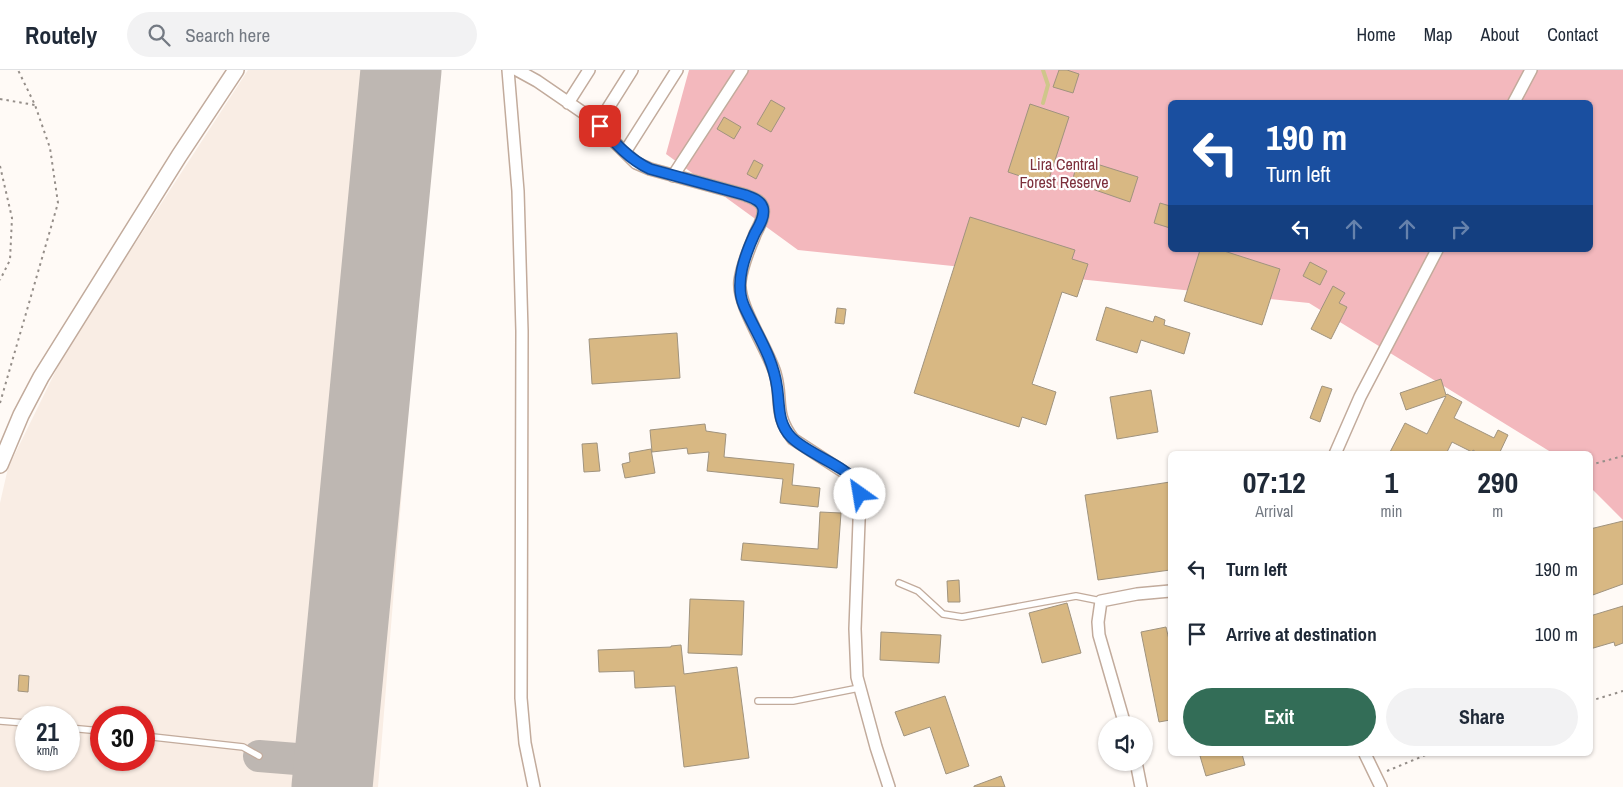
<!DOCTYPE html>
<style>
body{margin:0;font-family:"Archivo Narrow",sans-serif;background:#f2f2f3;color:#1f2937;height:100vh;display:flex;flex-direction:column;font-size:19px;white-space:nowrap}
*{box-sizing:border-box;margin:0}
p{font-size:16px;color:#747a83}
.icon{flex:none;width:28px;height:28px;fill:none;stroke:currentColor;stroke-width:2;stroke-linecap:round;stroke-linejoin:round}
.map{position:relative;flex:1;overflow:hidden}
.drawer{position:absolute;left:1168px;top:381px;width:425px;height:305px;display:flex;flex-direction:column;background:#fff;border-radius:8px;box-shadow:0 1px 4px #0004}
.drawer>*{flex:none}
.guide{position:absolute;left:1168px;top:30px;width:425px;height:152px;border-radius:8px;box-shadow:0 1px 4px #0004;background:#1a4fa0;color:#fff;overflow:hidden}
.fabs{position:absolute;left:1098px;top:646px;display:grid;gap:10px}
.fabs a{display:grid;place-items:center;width:55px;height:55px;border-radius:50%;background:#fff;box-shadow:0 1px 4px #0004;font-size:25px}
.speed{position:absolute;left:15px;top:636px;display:flex;gap:10px;font-size:25px;font-weight:700;text-align:center}
.speed>*{display:grid;place-content:center;width:65px;height:65px;border-radius:50%;background:#fff;box-shadow:0 1px 4px #0004;line-height:1}
.speed small{font-size:12px;font-weight:400}
.speed .limit{border:8px solid #d22;background:#fff;color:#111}
.pin{position:absolute;display:grid;place-items:center;width:42px;height:42px;color:#fff;margin:-21px;border-radius:10px;box-shadow:0 2px 8px #0006}
.me{position:absolute;width:55px;margin:-28px;rotate:328deg;stroke-linejoin:round;filter:drop-shadow(0 0 4px #0008)}
.turn{display:flex;align-items:center;gap:18px;height:105px;padding:0 15px;font-size:22px}
.turn .icon{width:65px;height:65px;stroke-width:2.5}
.turn b{display:block;font-size:35px;line-height:42px}
.lanes{display:flex;align-items:center;height:48px;padding:0 15px;background:#0003;justify-content:center;gap:25px;direction:ltr}
.lanes .off{opacity:.35}
.eta{display:flex;justify-content:space-evenly;align-items:center;height:85px;text-align:center}
.eta b{font-size:30px;font-weight:700;line-height:35px}
.cta{display:flex;gap:10px;margin-top:auto;padding:10px 15px}
.cta a{flex:1;height:58px;border-radius:30px;background:#336d57;color:#fff;font-size:20px;font-weight:700;line-height:58px;text-align:center}
.cta a+a{background:#f2f2f3;color:#1f2937}
ul{padding:0;list-style:none}
li{display:flex;align-items:center;gap:15px;height:65px;padding:0 15px}
li div{flex:1}
li b{display:block;font-size:19px}
li em{font-style:normal}
header{display:flex;align-items:center;gap:30px;box-sizing:border-box;height:70px;padding:0 25px;background:#fff;border-bottom:1px solid #e0e1e3}
header strong{font-size:24px}
nav{display:flex;gap:28px;margin-inline-start:auto;font-size:18px}
.search{width:350px;height:45px;background:#f2f2f3;display:flex;align-items:center;gap:12px;box-sizing:border-box;padding:0 18px;border-radius:28px;color:#747a83;font-size:19px}
.map>svg:first-child{display:block}
.built{fill:#f9ede4;fill-rule:evenodd}
.green{fill:#f3b8bd;fill-rule:evenodd}
.lines{fill:none;stroke-linecap:round;stroke-linejoin:round}
.stream{stroke:#cfc68b;stroke-width:4}
.taxiway{stroke:#beb7b2;stroke-width:32}
.runway{stroke:#beb7b2;stroke-width:81}
.building{fill:#d8b883;stroke:#a0937e}
.service-casing{stroke:#c2ab9c;stroke-width:8}
.minor-casing{stroke:#c2ab9c;stroke-width:14}
.secondary-casing{stroke:#c2ab9c;stroke-width:18}
.path{stroke:#958e89;stroke-width:2;stroke-dasharray:2.5 4;stroke-linecap:butt}
.service{stroke:#fff;stroke-width:5.5}
.minor{stroke:#fff;stroke-width:11}
.secondary{stroke:#fff;stroke-width:15}
.route-casing{stroke:#114b97;stroke-width:12}
.route{stroke:#1a73e8;stroke-width:9}
.labels{text-anchor:middle;dominant-baseline:central;stroke-width:4.5;stroke-linejoin:round;paint-order:stroke}
.park-label{font-size:16px;fill:#7c2f3b;stroke:#fff}
</style>
<header>
<strong>Routely</strong>
<div class="search"><svg class="icon" aria-label="search" viewBox="0 0 24 24"><circle cx="10" cy="10" r="6"/><path d="M15 15l6 6"/></svg>Search here</div>
<nav><a>Home</a><a>Map</a><a>About</a><a>Contact</a></nav>
</header>
<div class="map">
<svg width="1623" height="717" viewBox="0 0 1623 717">
<rect width="100%" height="100%" fill="#fffaf6"/>
<path class="built" d="M248,0H436L378,717H0V433L8,398L66,280ZM26,648H69V690H26ZM101,648H144V690H101Z"/>
<path class="green" d="M689,0H1623V450L1590,417V384H1554L1309,233L798,180L666,84ZM1170,32H1590V180H1170Z"/>
<g class="lines">
<path class="stream" d="M1043,0L1048,15L1043,33"/>
<path class="taxiway" d="M259,686L334,692"/>
<path class="runway" d="M332,717L401,0"/>
</g>
<path class="building" d="M1059,0H1067L1079,4L1073,23L1053,17Z
M771,30L785,38L771,62L757,54Z
M1030,34L1069,47L1047,115L1008,102Z
M724,47L741,57L734,69L717,59Z
M754,90L763,95L756,109L747,104Z
M1084,90L1138,107L1130,132L1072,112L1075,101L1080,102Z
M1160,133L1170,136V158L1154,153Z
M970,147L1075,180L1072,189L1088,194L1077,227L1062,222L1032,314L1056,322L1046,355L1022,347L1019,357L914,323Z
M1200,180H1221L1280,199L1262,255L1184,231Z
M1310,192L1327,201L1320,215L1303,206Z
M1333,216L1345,223L1339,233L1347,237L1331,269L1311,259Z
M1106,237L1153,252L1155,246L1165,250L1164,255L1190,263L1184,284L1141,270L1137,283L1096,270Z
M837,238L846,239L844,254L835,253Z
M677,263L680,308L592,314L589,269Z
M1441,309L1446,325L1447,324L1462,332L1454,348L1494,368L1498,360L1508,365L1499,384H1479L1473,380L1472,382L1452,372L1446,384H1389L1405,353L1427,364L1446,326L1406,340L1400,323Z
M1322,316L1332,319L1320,352L1310,348Z
M1151,320L1158,362L1117,369L1110,327Z
M705,354L706,361L726,364L724,387L794,394L792,415L820,418L818,437L780,433L783,409L707,401L709,382L688,384L687,378L652,382L650,360Z
M597,373L600,401L584,402L582,374Z
M651,379L655,403L625,408L622,394L630,392L629,383Z
M1170,412V500L1098,510L1085,425Z
M820,442L841,443L837,498L741,490L743,473L818,479Z
M1623,451V514L1590,526V459Z
M959,510L960,532H948L947,511Z
M690,529L744,531L742,585L688,583Z
M1067,533L1081,583L1042,593L1029,543Z
M1623,536V573L1615,576L1614,572L1590,579V546Z
M1166,557L1170,574V650L1159,652L1141,562Z
M881,562L941,565L939,593L880,590Z
M681,575L684,604L737,597L749,688L684,697L675,616L635,618L634,601L599,602L598,580L671,577V576Z
M19,605L29,606L28,622L18,621Z
M945,626L969,696L946,704L930,657L904,666L895,642Z
M1207,684H1242L1245,695L1206,706L1200,686Z
M1001,706L1005,717H974V716Z"/>
<g class="lines">
<defs>
<path id="service" d="M899,513L918,521L943,544L962,547L1076,526L1101,531
M758,631H793L859,618
M0,651L26,653
M69,658L101,661
M144,666L243,677L259,686"/>
<path id="minor" d="M508,0L518,121L522,261L521,628L525,673L534,717
M517,0L537,11L588,46L636,93L650,99L745,125C752,128 761,130 763,138C765,149 757,158 754,167C748,181 742,196 740,211C737,235 767,277 775,303C783,330 773,343 793,369L847,404L858,413L860,424L855,559L857,607L876,677L889,717
M1514,32L1531,0
M568,33L589,0
M598,54L632,0
M625,82L677,0
M673,106L742,0
M1335,384L1360,327L1437,180
M1125,655L1099,565L1098,552L1101,531L1137,524L1170,521
M1365,684L1381,717
M1136,692L1141,717"/>
<path id="secondary" d="M0,395L21,345L41,307L179,86L236,0"/>
</defs>
<use href="#service" class="service-casing"/>
<use href="#minor" class="minor-casing"/>
<use href="#secondary" class="secondary-casing"/>
<path class="path" d="M0,29L35,35
M0,96L12,148L10,190L0,210
M0,333L58,133L50,78L35,35L18,0
M1590,395L1623,386
M1590,631L1623,621
M1387,701L1428,684"/>
<use href="#service" class="service"/>
<use href="#minor" class="minor"/>
<use href="#secondary" class="secondary"/>
</g>
<g class="lines">
<defs>
<path id="route" d="M600,56C615,73 630,90 650,99L745,125C752,128 761,130 763,138C765,147 759,156 755,163C745,185 734,213 744,236C756,263 773,287 777,317C780,336 777,352 791,367C806,383 846,396 857,413C859,415 859,420 860,424"/>
</defs>
<use href="#route" class="route-casing"/>
<use href="#route" class="route"/>
</g>
<g class="labels">
<g class="park-label">
<text x="1064" y="94">Lira Central<tspan x="1064" dy="18">Forest Reserve</tspan></text>
</g>
</g>
</svg>
<div class="fabs">
<a><svg class="icon" aria-label="sound" viewBox="0 0 24 24"><path d="M4 9h4l5-4v14l-5-4H4zM17 9q2 3 0 6"/></svg></a>
</div>
<div class="speed"><div>21<small>km/h</small></div><div class="limit">30</div></div>
<div class="pin" style="left:600px;top:56px;background:#d93025"><svg class="icon" aria-label="arrive" viewBox="0 0 24 24"><path d="M6 21V4h12l-3 4 3 4H6"/></svg></div>
<svg class="me" style="left:860px;top:424px" viewBox="-20 -20 40 40"><circle r="19" fill="#fff"/><path d="M0-13L10 11 0 6-10 11z" fill="#1a73e8"/></svg>
<div class="guide">
<div class="turn"><svg class="icon" aria-label="left" viewBox="0 0 24 24"><path d="M17 20v-9H6M10 6l-5 5 5 5"/></svg><div><b>190 m</b>Turn left</div></div>
<div class="lanes"><svg class="icon" aria-label="left" viewBox="0 0 24 24"><path d="M17 20v-9H6M10 6l-5 5 5 5"/></svg><svg class="icon off" aria-label="ahead" viewBox="0 0 24 24"><path d="M12 20V5M6 11l6-6 6 6"/></svg><svg class="icon off" aria-label="ahead" viewBox="0 0 24 24"><path d="M12 20V5M6 11l6-6 6 6"/></svg><svg class="icon off" aria-label="right" viewBox="0 0 24 24"><path d="M7 20v-9h11M14 6l5 5-5 5"/></svg></div>
</div>
<section class="drawer">
<div class="eta">
<div><b>07:12</b><p>Arrival</p></div>
<div><b>1</b><p>min</p></div>
<div><b>290</b><p>m</p></div>
</div>
<ul>
<li><svg class="icon" aria-label="left" viewBox="0 0 24 24"><path d="M17 20v-9H6M10 6l-5 5 5 5"/></svg><div><b>Turn left</b></div><em>190 m</em></li>
<li><svg class="icon" aria-label="arrive" viewBox="0 0 24 24"><path d="M6 21V4h12l-3 4 3 4H6"/></svg><div><b>Arrive at destination</b></div><em>100 m</em></li>
</ul>
<div class="cta"><a>Exit</a><a>Share</a></div>
</section>
</div>
